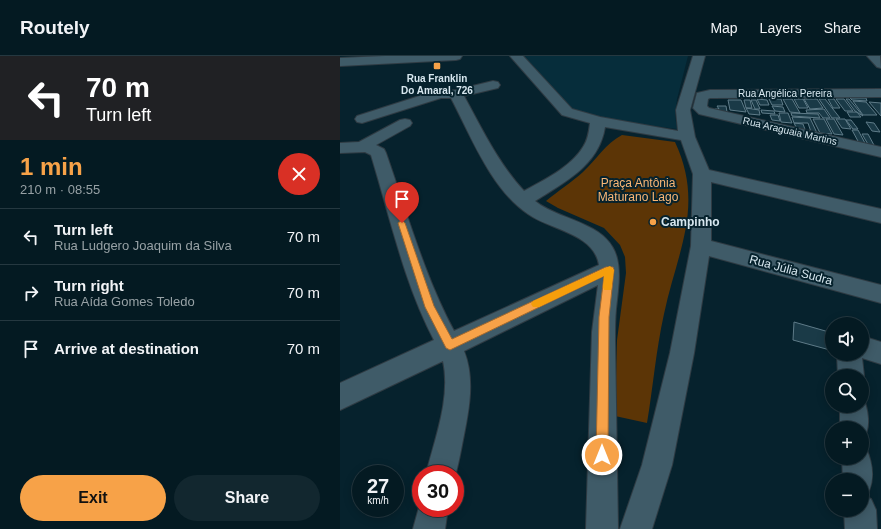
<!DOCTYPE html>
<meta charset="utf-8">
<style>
body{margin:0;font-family:Arial,sans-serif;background:#12272f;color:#f1f3f6;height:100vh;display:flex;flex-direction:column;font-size:15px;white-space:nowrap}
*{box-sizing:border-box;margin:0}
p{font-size:13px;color:#97a1a5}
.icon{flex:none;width:22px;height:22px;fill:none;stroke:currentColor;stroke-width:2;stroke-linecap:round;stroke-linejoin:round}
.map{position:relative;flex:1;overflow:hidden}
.side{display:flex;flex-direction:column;background:#041a22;width:340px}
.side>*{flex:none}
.hud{background:#202124;color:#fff;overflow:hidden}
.buttons{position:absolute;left:485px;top:261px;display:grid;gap:8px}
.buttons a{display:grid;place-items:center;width:44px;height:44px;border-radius:50%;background:#041a22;box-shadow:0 2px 10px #0003,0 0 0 1px #253840;font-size:20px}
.speed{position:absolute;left:12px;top:409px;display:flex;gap:8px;font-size:20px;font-weight:700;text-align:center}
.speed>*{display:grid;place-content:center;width:52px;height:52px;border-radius:50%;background:#041a22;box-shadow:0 2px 10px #0003,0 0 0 1px #253840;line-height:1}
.speed small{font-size:10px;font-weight:400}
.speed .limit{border:6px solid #d22;background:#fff;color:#111}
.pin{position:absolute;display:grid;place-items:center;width:34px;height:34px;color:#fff;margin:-41px -17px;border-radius:50% 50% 50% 0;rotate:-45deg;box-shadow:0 0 4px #0007}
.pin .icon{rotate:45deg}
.me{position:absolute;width:44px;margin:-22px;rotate:0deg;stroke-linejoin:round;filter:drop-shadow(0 0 3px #0008)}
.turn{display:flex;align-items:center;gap:14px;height:84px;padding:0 20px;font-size:18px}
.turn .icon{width:52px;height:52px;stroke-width:2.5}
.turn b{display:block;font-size:28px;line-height:34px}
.round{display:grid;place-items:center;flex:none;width:42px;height:42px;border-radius:21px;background:#12272f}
.overview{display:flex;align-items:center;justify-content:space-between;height:68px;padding:0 20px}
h1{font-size:24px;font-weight:600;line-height:30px;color:#f7a248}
.action{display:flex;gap:8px;margin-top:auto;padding:8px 20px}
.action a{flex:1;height:46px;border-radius:24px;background:#f7a248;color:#111;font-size:16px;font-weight:600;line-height:46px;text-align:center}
.action a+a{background:#12272f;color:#f1f3f6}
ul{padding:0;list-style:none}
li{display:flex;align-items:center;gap:12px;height:56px;padding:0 20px;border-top:1px solid #253840}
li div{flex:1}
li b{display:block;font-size:15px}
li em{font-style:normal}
header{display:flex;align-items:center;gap:24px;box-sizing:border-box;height:56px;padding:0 20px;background:#041a22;border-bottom:1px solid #253840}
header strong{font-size:19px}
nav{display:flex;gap:22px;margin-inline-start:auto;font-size:14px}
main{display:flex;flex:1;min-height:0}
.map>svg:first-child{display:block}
.built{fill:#062d3b}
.green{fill:#5c3506}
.building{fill:#1a3a47;stroke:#5e7b88}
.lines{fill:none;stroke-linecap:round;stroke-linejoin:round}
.minor-casing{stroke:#2f3b43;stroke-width:2}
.minor{fill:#3f5b68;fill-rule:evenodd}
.route{fill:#f7a248;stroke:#a1692f}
.slow{fill:#f59e0b}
.poi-dot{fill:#f7a248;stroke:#06222d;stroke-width:1.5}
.labels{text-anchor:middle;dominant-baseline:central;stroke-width:4;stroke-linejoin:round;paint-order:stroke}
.far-poi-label{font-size:10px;font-weight:bold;fill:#d7e7ef;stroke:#06222d}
.far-street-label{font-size:10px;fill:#d7e7ef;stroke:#06222d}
.park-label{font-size:12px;fill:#fab776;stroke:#06222d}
.poi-label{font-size:12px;font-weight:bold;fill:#d7e7ef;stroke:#06222d;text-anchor:start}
.street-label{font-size:12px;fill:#d7e7ef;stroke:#06222d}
</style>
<header>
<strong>Routely</strong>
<nav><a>Map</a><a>Layers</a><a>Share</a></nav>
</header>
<main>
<section class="side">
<div class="hud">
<div class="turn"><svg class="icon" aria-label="left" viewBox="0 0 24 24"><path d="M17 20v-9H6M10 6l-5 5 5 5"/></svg><div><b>70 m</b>Turn left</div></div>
</div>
<div class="overview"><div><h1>1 min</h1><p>210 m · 08:55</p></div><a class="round" style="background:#d93025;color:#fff"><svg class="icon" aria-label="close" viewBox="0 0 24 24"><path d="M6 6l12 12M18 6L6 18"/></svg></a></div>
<ul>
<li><svg class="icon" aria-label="left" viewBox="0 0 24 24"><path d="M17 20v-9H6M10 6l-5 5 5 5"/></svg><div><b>Turn left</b><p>Rua Ludgero Joaquim da Silva</p></div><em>70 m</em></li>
<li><svg class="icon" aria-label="right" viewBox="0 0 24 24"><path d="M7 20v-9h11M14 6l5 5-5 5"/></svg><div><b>Turn right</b><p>Rua Aída Gomes Toledo</p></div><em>70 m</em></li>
<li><svg class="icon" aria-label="arrive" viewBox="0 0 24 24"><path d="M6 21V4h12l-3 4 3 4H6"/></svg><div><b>Arrive at destination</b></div><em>70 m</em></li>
</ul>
<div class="action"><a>Exit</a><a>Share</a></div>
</section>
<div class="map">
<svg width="541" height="473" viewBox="0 0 541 473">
<rect width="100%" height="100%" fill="#06222d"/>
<path class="built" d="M182,0H348L337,43L335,59L337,73L275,65L232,56Z"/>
<path class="green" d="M282,79L335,86C365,150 337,196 324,258C316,294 313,331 307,367L275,360L277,284L286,217L285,201L280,189L264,172L218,152L206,145C218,135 232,126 243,116C256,104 266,87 282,79Z"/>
<path class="building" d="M510,42H526L527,45L512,44Z
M417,43L427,44L429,49H420Z
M429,43H441L443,49H432Z
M443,43H452L460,57L450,56Z
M454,43H463L468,52H459Z
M464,43H477L483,52L470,53Z
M479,43H485L500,62H492Z
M488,43H494L500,52H493Z
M496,43H504L513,55H505Z
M506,43H509L523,60L515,55Z
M388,44H401L406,56L390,54Z
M404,44H410L412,52H406Z
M411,44H416L420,53H415Z
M513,45L526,46L537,59H523Z
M529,46L541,47V60Z
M377,50H386L387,56L376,55L375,53H379Z
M432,50L443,51L445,56L435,55Z
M406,52L419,54L420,59L409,58Z
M484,53L490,62H483L479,57H467L466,54Z
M421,54L434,55L435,58L422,57Z
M507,56H517L521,61H510Z
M439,57H448L452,67L441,66Z
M451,57L478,58L480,62L452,60Z
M430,59H438L440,65L432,64Z
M452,61L470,62L477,77L471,76L468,67H454Z
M473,63H484L492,78L480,77Z
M486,63H494L503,79L494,78Z
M496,63H505L511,73L502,72Z
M506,64H511L518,73H513Z
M526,66L534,67L540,76L532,75Z
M454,67L463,68L466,76L457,73Z
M512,74H518L526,89L519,87Z
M522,78H528L535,91L529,90Z
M454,266L489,276L490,294L453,284Z"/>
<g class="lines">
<defs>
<path id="minor" d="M45,0H122L120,3L116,4L0,10V2Z
M170,0H183L232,53L260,61L338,75L336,54L353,0H365L350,54L355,81L369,114L541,153V167L371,126V185L541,229V247L369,200L354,297L332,409L312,473H280L302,409L330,297L351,190L353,118L341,84L265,71C259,109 225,126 195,145C210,157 230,161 247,170C286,188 280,217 276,253C275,263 275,273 275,284L278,473H246L252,276L258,229L124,295C136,325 128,358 122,389C120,399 118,410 115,420V418H86C95,382 111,342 103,305L0,354V327L94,284C64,227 50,161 31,99L25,96L0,97V87L19,86L60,64L65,63L70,64L72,67L70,70L36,89L44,93L46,97C67,157 84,219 114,275L259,209C254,177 210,174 188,158C151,133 131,80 111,42H101L22,67L17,66L15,63L17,60L95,35L116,34L153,25L158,26L160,29L158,32L124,40C142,73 158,107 184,135C204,124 231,111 243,91C248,84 249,75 250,67L222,59Z
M527,0H540L541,12L537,11Z
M541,33V41L370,42L368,43L367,50L369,52L541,91V101L359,58L353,52L357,37L370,34Z
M522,280L541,286V308L522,302L524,320L522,324V320H498L497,298H522Z
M522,340C528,351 532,374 522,383V372H500V350H522Z
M522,390L526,392C532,406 535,420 529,435L522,437V424H503L502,402H522Z
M522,439L531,443L536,454L537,473H505L504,454H522Z
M81,444V452H108L105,473H73Z"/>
</defs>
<use href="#minor" class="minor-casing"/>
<use href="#minor" class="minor"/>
</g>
<path class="route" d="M62,164L65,167L94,250L112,283L266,211H273L274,214L269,261L268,399L266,404L262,405L258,404L256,399L259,261L264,220L110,294L106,292L85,251L58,167Z"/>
<path class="slow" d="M270,210L274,214L271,234H264L263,231L264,220L199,251H193L191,248L193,245Z"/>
<g class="poi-dot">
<rect x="93" y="6" width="8" height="8" rx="2"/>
<circle cx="313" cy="166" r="4"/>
</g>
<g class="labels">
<g class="far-poi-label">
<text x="97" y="22">Rua Franklin<tspan x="97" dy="12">Do Amaral, 726</tspan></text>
</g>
<g class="far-street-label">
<text x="445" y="37">Rua Angélica Pereira</text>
<text transform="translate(450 75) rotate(13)">Rua Araguaia Martins</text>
</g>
<g class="park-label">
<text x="298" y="127">Praça Antônia<tspan x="298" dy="14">Maturano Lago</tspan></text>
</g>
<g class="poi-label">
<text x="321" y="166">Campinho</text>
</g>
<g class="street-label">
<text transform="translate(451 214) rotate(15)">Rua Júlia Sudra</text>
</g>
</g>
</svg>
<div class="buttons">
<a><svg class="icon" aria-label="sound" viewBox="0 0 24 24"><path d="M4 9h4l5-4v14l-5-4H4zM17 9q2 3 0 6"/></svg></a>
<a><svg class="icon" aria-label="search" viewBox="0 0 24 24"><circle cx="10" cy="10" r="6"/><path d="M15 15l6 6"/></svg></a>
<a>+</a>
<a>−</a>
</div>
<div class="speed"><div>27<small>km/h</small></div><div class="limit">30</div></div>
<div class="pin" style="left:62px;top:167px;background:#d93025"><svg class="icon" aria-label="arrive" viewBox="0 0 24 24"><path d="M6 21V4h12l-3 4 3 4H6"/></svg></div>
<svg class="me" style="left:262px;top:399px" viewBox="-20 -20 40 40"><circle r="17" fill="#f7a248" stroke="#fff" stroke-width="3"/><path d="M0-11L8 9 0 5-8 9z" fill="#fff"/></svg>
</div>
</main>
